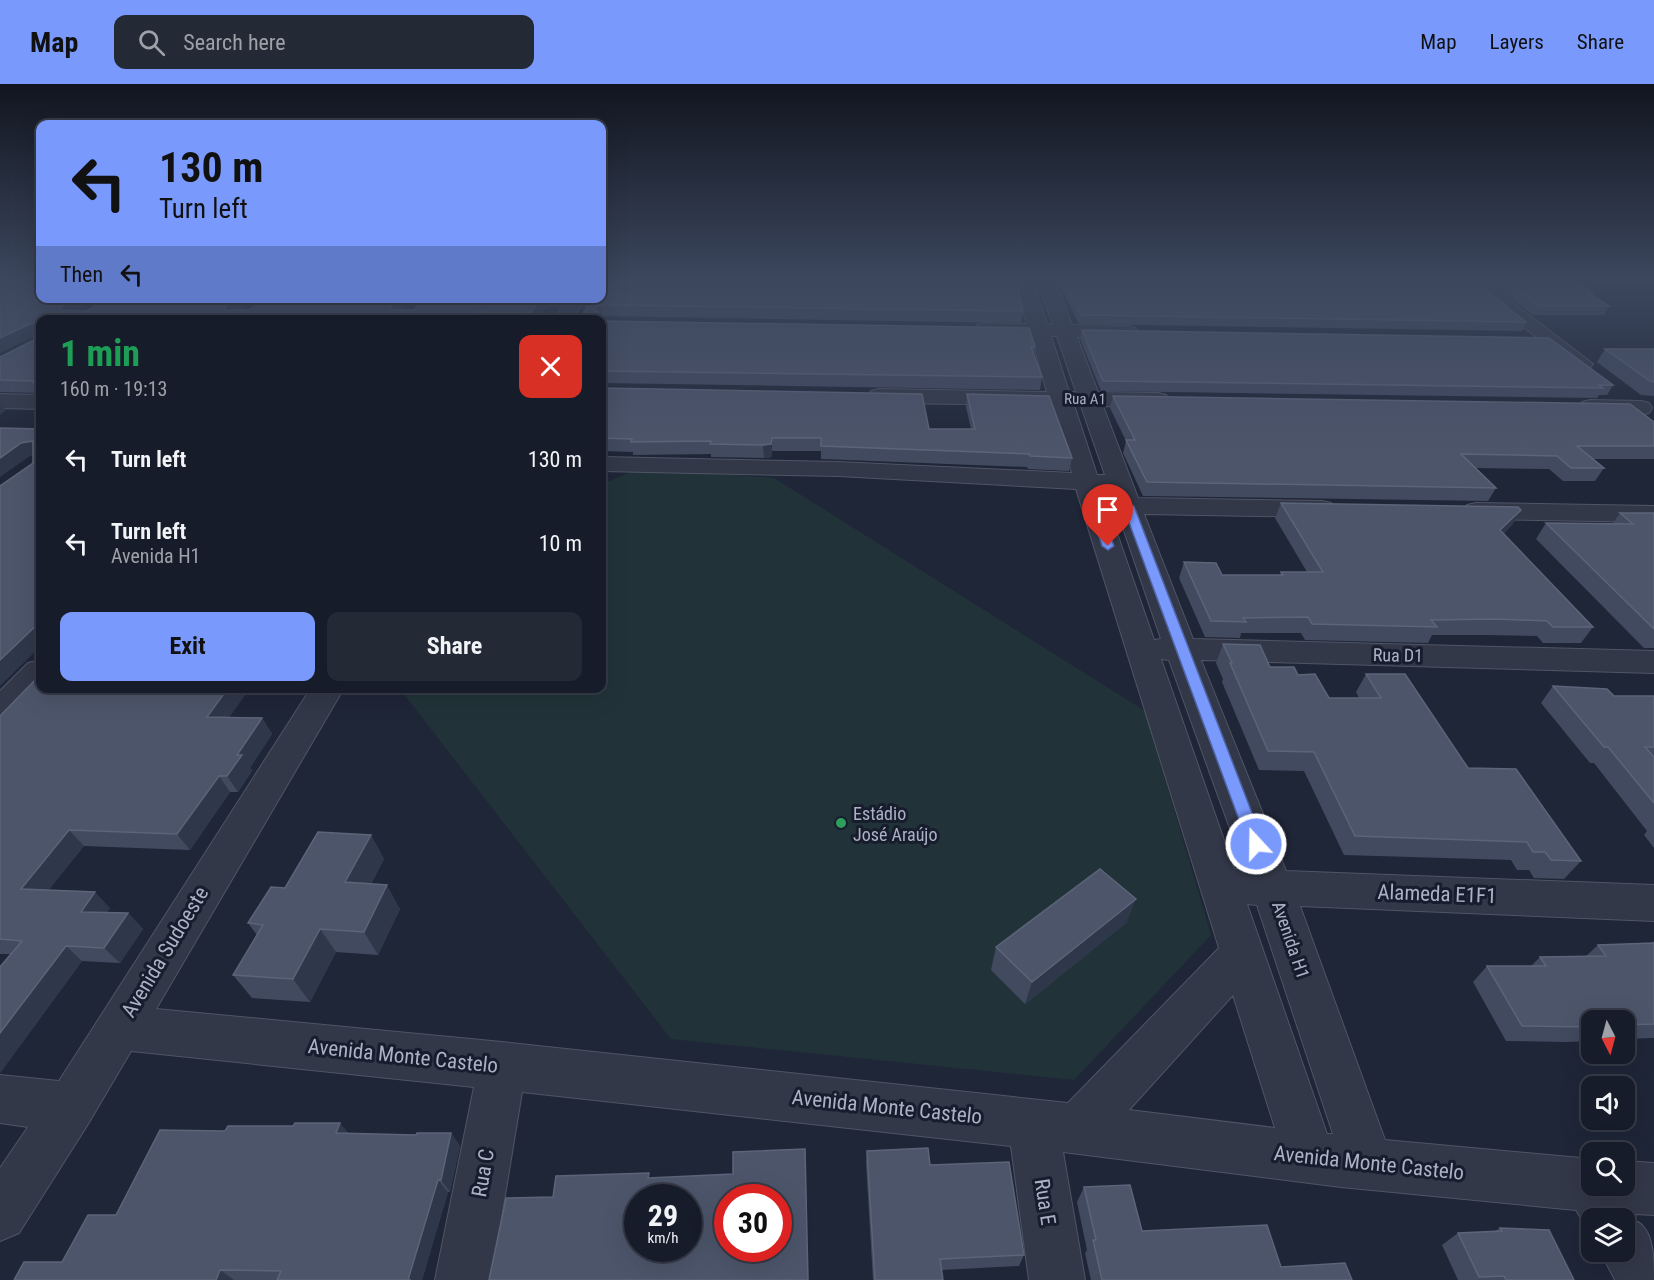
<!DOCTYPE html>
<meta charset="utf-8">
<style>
body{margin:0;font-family:"Roboto Condensed",sans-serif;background:#242936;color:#f1f3f6;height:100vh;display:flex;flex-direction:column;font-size:22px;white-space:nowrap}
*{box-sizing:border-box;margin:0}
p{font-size:20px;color:#9ea1a8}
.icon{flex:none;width:33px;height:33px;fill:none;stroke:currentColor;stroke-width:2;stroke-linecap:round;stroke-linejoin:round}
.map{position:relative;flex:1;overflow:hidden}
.details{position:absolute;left:36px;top:231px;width:570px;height:378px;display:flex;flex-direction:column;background:#171c2a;border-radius:12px;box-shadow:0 6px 24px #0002,0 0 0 2px #363a47}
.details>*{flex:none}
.guide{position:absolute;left:36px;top:36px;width:570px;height:183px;border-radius:12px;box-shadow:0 6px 24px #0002,0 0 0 2px #363a47;background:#7999fd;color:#111;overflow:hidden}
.needle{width:39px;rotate:174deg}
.fabs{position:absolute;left:1581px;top:926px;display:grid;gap:12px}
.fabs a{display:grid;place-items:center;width:54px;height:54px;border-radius:12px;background:#171c2a;box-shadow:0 6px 24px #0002,0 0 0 2px #363a47;font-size:30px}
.speed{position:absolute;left:624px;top:1100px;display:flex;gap:12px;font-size:30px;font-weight:700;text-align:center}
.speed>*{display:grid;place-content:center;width:78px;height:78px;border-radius:50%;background:#171c2a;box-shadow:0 6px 24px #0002,0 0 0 2px #363a47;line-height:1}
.speed small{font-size:15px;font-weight:400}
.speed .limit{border:9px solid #d22;background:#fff;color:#111}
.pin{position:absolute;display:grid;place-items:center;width:51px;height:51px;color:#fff;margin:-62px -26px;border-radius:50% 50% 50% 0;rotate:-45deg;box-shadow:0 0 6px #0007}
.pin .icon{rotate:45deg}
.me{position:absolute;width:66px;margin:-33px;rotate:339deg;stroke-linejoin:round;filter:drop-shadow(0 0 4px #0008)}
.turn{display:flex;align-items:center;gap:21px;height:126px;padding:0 24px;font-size:27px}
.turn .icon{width:78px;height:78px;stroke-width:2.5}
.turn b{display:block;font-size:42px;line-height:51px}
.then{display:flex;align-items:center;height:57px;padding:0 24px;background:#0003;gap:12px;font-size:22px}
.round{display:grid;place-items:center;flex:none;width:63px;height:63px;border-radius:12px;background:#242936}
.overview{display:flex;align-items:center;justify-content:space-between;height:102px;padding:0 24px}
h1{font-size:36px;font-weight:700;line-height:45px;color:#1e9e55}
.cta{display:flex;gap:12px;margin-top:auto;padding:12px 24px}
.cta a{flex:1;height:69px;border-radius:12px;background:#7999fd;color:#111;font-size:24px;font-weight:700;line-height:69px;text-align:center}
.cta a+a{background:#242936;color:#f1f3f6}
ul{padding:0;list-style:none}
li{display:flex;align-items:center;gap:18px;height:84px;padding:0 24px}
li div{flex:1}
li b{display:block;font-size:22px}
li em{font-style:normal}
header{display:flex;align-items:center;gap:36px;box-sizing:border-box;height:84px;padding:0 30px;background:#7999fd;color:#111}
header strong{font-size:28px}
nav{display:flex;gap:33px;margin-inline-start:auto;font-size:21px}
.search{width:420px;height:54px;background:#242936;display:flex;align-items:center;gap:15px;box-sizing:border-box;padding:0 21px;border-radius:12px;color:#9ea1a8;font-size:22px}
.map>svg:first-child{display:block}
.green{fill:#213339}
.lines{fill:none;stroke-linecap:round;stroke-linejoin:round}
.minor-casing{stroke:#505566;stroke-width:2}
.minor{fill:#323848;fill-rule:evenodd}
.wall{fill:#424a60}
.shaded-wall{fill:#2f374b}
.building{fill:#4d556b;stroke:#5c6479;stroke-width:1.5;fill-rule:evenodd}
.route{fill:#7999fd;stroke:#4f63a4;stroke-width:1.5}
.leisure-dot{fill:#2e9e5b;stroke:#181d2d;stroke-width:2}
.labels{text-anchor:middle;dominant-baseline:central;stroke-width:6;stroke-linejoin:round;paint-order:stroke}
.far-street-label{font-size:15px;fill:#acb2c5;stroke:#181d2d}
.street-label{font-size:18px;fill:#acb2c5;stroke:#181d2d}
.poi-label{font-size:18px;fill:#acb2c5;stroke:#181d2d;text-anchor:start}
.near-street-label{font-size:21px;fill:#acb2c5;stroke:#181d2d}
</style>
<header>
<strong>Map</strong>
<div class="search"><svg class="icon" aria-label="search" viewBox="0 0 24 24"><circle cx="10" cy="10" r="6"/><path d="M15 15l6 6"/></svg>Search here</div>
<nav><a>Map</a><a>Layers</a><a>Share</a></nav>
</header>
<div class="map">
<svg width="1654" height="1196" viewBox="0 0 1654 1196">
<rect width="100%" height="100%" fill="#1f2638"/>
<path class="green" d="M641,384L774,394L1145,627L1211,851L1074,996L671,955L400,605L602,604V400Z"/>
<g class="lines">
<defs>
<path id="minor" d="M1014,196H1032L1047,240L1053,241L1037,196H1055L1072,241L1128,242L1135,244L1138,248L1135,252L1128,254L1077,253L1098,308L1158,309L1166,311L1169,316L1166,321L1158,323L1103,322L1138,414L1322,417L1331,419L1335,425L1331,431L1322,433L1144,430L1193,555L1654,567V589L1201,576L1286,787L1654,801V837L1300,822L1385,1056L1592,1075V1101H1624V1077L1654,1079V1131L1635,1130L1636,1137C1654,1146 1654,1175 1654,1196H1615L1600,1167H1624V1134H1592V1153L1576,1126L1341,1103L1063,1068L1085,1196H1029L1011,1062L522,1008L491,1196H435L474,1003L131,967L88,1040L19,1149L0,1157V1084L28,1043L0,1039V991L59,997L311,604H344L156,925L502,958L1068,1019L1219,864L1076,405L838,392L602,387V373L838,378L1072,389L1051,321L879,319L871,317L868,312L871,307L879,305L1047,308L1031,252L984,251L977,249L974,245L977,241L984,239L1027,240ZM1051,252H1057L1076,308H1069ZM1074,321L1081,322L1105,391H1097ZM1102,406H1110L1112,413L1105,414ZM1110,429H1118L1161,555L1154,556ZM1161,575L1169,576L1245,786L1234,785ZM1247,820L1257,821L1333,1050H1327ZM1233,911L1275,1044L1129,1026Z
M1463,196H1483L1593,280L1590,284L1583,286L1576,284Z
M566,214H584L573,236H554Z
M0,310L40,311V325L0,324Z
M1590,316L1641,317L1649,319L1652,324L1649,329L1641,331L1582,328L1579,323L1582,318Z
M1476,419L1654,422V438L1476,435L1467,433L1463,427L1467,421Z
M40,576L42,604L12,636L0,639V607L28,579Z"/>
</defs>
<use href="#minor" class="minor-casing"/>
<use href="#minor" class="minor"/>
</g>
<path class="wall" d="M0,196L79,226L253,214L239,226H250L264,214H412L401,226H414L425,214H564L559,222H548L536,236H40V311L39,309L0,308V273L34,256V252L0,269Z
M1058,196H1114L1115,198H1170V196H1474L1507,222V223L1526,238L1522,247L1079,240Z
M1487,196H1573L1592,208L1591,211L1609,222L1604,231H1533Z
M581,214H602L1023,227L1021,239L602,232L599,234L587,223L582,222Z
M602,237L1035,263L1034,271L1042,293L1040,306L602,299Z
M1082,246L1613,301L1607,311H1599L1597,314L1101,307L1080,255Z
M1605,265H1654V312L1641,311L1597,278Z
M602,304L929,345H971L966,323L967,310L1072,374L1069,387L1028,385L1027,383L821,375V367H772V373L764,374L711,373V370L633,371V368L602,367Z
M1113,312L1654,338V375H1593L1604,384L1595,397H1563L1549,385L1475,384L1496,404L1488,417L1143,412L1123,369L1126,357L1110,324Z
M1281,419L1521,426L1512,441L1503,450L1593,543L1581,559H1543L1537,552L1486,551H1432L1428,559L1305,556L1301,549H1241L1240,554L1205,553L1179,494L1184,478L1222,491H1280L1281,488H1307L1275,434Z
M1620,429H1654V564H1644L1536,455L1546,439H1613Z
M1223,560L1270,583L1298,591L1329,614H1359L1356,608L1366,590L1468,684L1581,777L1564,795L1534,794L1529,786H1517L1511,776L1344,771L1304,687L1259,686L1222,598L1223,595L1216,579Z
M1553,602L1614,612H1654V764L1644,751L1647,747L1594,679H1590L1541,619Z
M40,604H250L229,633L262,634L272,650L250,684L252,687L238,708H230L190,766L84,762L48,806L110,824L107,828L128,829L143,845L120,879L82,877L0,989V883L10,870H0V632Z
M371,751L384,775L371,800L400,825L378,871L336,868L310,918L252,914L233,891L257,851L248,839L285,804Z
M1127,838L1025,920L991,886L996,863Z
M1654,857V954L1624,955V936H1592V957L1567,958L1506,957L1473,898L1487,882H1531L1540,873L1586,872L1598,861L1652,859Z
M225,1047L416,1051L451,1049L460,1062L450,1108H448L422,1196H14L62,1178L116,1131Z
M867,1067L930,1081L1024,1171L1019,1182L941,1186L943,1196H873L866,1079Z
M1084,1103L1142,1147L1281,1183L1352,1196H1091L1085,1169L1087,1166L1077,1118Z
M1500,1144L1574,1196H1458L1442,1161L1458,1149L1495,1147Z"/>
<path class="shaded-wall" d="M74,214H95L68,234L61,226V223Z
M235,214H253L230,234L224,226L225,223Z
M399,214H412L394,235L391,226V223Z
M542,214H546L548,222L536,236H531L530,229Z
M558,214H564L559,222Z
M600,221L602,232L596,236L593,225Z
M476,228L478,236H469Z
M32,239L39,250L0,269V254Z
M0,317L6,326L0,331Z
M772,354V373L764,374L763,361Z
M33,357L40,370L30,372L0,393V374L21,359Z
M1521,426L1512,441L1491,461L1500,446Z
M40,538V563L0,602V576Z
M228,604H250L218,649L207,633Z
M262,634L272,650L250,684L252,687L238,708L227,692L237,671Z
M219,692L230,708L190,766L177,750Z
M69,746L84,762L37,821L21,805Z
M371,751L384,775L359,822L345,798Z
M387,801L400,825L378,871L364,848Z
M95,808L110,824L96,843L81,828Z
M1136,815L1127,838L1025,920L1032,898Z
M128,829L143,845L120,879L104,864Z
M320,845L336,868L310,918L293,895Z
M66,862L82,877L0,989V949Z
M340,1039L351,1052L336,1049Z
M451,1049L460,1062L450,1108L441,1096Z
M438,1096L448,1108L422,1196H408Z
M220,1186L234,1196H216Z"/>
<path class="building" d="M0,196H40V214H74L61,223V226L87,227L105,214H235L225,223L224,226H250L264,214H399L391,223V226H414L425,214H542L530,229L476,228L469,236H40V302H35L33,297L0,296V273L34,256L35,239H32L0,254Z
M602,196H1016L1023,227L600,221L593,225L598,227L600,236H580L591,214H602Z
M1063,196H1114L1115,198H1172L1171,196H1474L1507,222H1505L1526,238L1081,231Z
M1503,196H1573L1592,208H1587L1609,222H1538Z
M602,237L1029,244L1035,263H1031L1042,293L602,287Z
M1082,246L1549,254L1613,301H1599L1603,304L1103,297Z
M1605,265H1654V298L1650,297Z
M602,304L922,310L929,345H975L967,310L1049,312L1072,374L1030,372L1029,370L821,362V354H772L771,360L763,361L710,360L711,357L631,358L632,355L602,354Z
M1113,312L1630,320L1654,338V362H1577L1604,384H1571L1557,372L1461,370L1496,404L1147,398L1126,356H1135Z
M0,344L40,345V538L0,576V402L33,379V357L21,359L0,374Z
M1281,419L1518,423L1521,426L1500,446L1593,543H1553L1547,537L1496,535L1431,536L1437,543L1312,540L1308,533L1243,534L1246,538L1211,537L1184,478L1216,479L1222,491H1283L1281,488H1323Z
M1620,429H1654V545L1546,439L1633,440Z
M1223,560L1260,561L1270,583H1294L1298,591L1315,590L1329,614H1381L1366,590H1405L1468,684L1516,685L1581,777L1551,776L1545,768H1533L1527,758L1355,752L1314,668L1268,667L1230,579H1232Z
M36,595H40V604H228L207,633L262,634L237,671H242L227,692H219L177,750L69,746L21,805L95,808L81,828L128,829L104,864L66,862L0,949V883L22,857L0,855V632Z
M1553,602L1607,605L1614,612H1654V663H1645L1654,673V719L1608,663H1604Z
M318,748L371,751L345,798L387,801L364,848L320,845L293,895L233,891L263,841L248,839L271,803L285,804Z
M1100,785L1136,815L1032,898L996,863Z
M1654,859V940L1624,941V936H1592V943L1522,942L1487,882H1546L1540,873L1606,872L1598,861Z
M295,1039H340L336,1049L416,1051L417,1049H451L441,1096H438L408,1196H411H277L281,1187L220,1186L216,1196H14L24,1178H62L88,1131H116L160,1046L225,1047L228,1042H293Z
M928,1064L930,1081L1009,1078L1024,1171L940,1175L943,1196H875L867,1067Z
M805,1065L808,1196H489L506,1114L553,1113L556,1092L649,1089L648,1094L733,1090V1068ZM638,1113H688V1164H638ZM728,1113H778V1164H728Z
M1130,1101L1142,1147L1267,1141L1281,1183L1345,1179L1352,1196H1102L1093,1156H1096L1084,1103Z
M1500,1144L1549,1146L1574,1196H1506L1504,1192L1479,1193L1458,1149L1502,1147Z"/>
<linearGradient id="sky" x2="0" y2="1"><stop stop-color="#11151f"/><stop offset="0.54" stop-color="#3c475e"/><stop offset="1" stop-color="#3c475e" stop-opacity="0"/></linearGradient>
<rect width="1654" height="364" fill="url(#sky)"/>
<path class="route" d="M1094,418L1128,419L1134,422L1264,760L1261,765L1256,766L1250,765L1248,760L1124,425L1101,424L1114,462L1108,466L1102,462L1089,421Z"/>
<circle class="leisure-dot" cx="841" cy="739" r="6"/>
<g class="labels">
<g class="far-street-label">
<text transform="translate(1085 315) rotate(1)">Rua A1</text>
</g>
<g class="street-label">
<text transform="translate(1398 571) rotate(1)">Rua D1</text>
<text transform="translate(1291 856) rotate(71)">Avenida H1</text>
</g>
<g class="poi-label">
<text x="853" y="729">Estádio<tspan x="853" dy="21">José Araújo</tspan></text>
</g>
<g class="near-street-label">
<text transform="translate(1437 810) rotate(2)">Alameda E1F1</text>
<text transform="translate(165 868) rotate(-59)">Avenida Sudoeste</text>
<text transform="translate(403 972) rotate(6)">Avenida Monte Castelo</text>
<text transform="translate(887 1023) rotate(6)">Avenida Monte Castelo</text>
<text transform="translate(1369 1079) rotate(6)">Avenida Monte Castelo</text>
<text transform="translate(483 1089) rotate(-80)">Rua C</text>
<text transform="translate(1045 1118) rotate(81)">Rua E</text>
</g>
</g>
</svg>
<div class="fabs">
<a><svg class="needle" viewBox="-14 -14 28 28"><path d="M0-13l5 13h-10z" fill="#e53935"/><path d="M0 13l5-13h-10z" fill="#9ea1a8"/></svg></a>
<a><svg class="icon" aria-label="sound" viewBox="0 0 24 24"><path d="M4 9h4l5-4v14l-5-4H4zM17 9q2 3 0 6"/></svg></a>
<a><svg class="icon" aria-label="search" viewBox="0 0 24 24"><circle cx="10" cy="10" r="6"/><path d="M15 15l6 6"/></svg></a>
<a><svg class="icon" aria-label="layers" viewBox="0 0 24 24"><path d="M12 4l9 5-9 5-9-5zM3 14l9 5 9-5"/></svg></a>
</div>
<div class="speed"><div>29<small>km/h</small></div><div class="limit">30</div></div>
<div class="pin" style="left:1108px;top:462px;background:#d93025"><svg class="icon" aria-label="arrive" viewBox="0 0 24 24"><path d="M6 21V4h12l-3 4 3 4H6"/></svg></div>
<svg class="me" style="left:1256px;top:760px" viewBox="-20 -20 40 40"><circle r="17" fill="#7999fd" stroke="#fff" stroke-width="3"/><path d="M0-11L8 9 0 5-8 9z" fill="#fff"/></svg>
<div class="guide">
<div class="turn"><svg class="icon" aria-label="left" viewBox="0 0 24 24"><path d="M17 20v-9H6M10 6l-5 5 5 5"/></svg><div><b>130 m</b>Turn left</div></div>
<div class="then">Then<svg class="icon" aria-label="left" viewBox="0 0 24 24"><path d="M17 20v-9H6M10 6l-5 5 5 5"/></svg></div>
</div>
<section class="details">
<div class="overview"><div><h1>1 min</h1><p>160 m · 19:13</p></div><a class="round" style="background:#d93025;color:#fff"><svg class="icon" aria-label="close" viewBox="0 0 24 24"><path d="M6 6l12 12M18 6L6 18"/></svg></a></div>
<ul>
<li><svg class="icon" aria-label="left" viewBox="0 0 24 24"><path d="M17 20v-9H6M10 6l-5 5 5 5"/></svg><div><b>Turn left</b></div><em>130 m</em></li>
<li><svg class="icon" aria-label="left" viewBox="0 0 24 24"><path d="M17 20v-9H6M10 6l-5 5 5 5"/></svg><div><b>Turn left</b><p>Avenida H1</p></div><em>10 m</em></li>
</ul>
<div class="cta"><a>Exit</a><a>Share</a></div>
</section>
</div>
